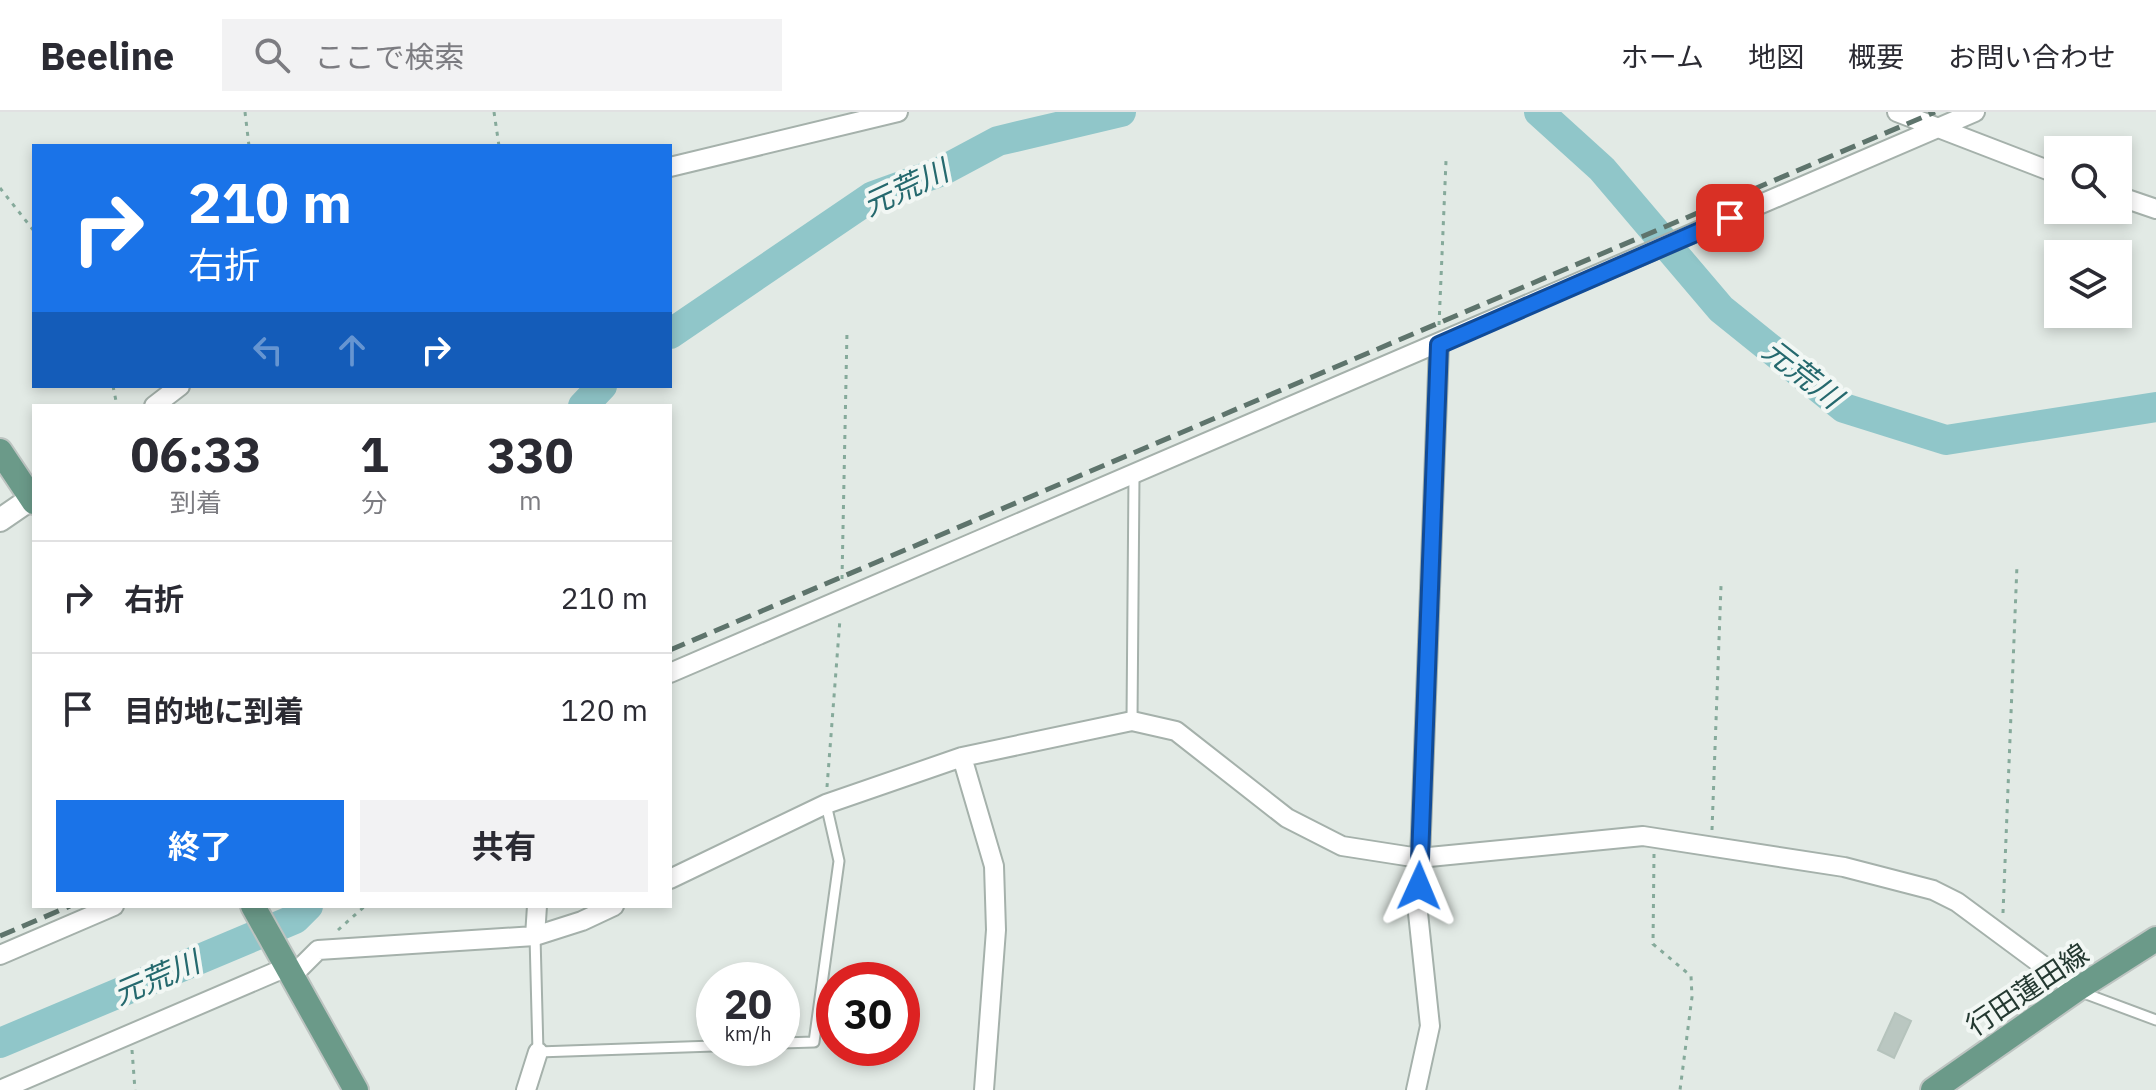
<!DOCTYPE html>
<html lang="ja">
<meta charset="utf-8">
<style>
body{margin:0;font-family:"IBM Plex Sans","Noto Sans JP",sans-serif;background:#f2f2f3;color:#2b2b33;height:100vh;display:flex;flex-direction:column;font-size:30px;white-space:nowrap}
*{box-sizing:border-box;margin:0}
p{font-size:26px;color:#7c7c81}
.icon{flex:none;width:44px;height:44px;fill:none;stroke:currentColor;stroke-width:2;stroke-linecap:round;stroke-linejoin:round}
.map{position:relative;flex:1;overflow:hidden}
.drawer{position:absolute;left:32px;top:292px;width:640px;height:504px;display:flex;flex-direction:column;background:#fff;border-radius:0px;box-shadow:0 4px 12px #0003}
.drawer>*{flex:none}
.hud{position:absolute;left:32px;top:32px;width:640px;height:244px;border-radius:0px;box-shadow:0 4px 12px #0003;background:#1a73e8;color:#fff;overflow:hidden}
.fabs{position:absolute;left:2044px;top:24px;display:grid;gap:16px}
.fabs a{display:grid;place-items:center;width:88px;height:88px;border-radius:0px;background:#fff;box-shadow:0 4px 12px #0003;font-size:40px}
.speed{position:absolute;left:696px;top:850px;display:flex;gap:16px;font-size:40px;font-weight:700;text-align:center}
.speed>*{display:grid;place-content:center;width:104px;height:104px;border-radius:50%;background:#fff;box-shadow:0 4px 12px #0003;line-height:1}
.speed small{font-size:20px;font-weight:400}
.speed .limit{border:12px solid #d22;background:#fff;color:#111}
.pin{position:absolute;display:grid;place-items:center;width:68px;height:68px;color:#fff;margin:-34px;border-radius:16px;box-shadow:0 4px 12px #0006}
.me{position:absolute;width:88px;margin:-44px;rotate:1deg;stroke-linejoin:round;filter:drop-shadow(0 0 6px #0008)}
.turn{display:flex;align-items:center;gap:28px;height:168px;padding:0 24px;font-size:36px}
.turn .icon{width:104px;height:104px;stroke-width:2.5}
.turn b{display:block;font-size:56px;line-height:68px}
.lanes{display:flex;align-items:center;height:76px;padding:0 24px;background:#0003;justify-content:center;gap:40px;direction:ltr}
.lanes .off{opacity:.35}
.eta{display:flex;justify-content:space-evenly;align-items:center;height:136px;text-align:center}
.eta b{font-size:48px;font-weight:700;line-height:56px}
.primary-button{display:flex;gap:16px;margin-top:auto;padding:16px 24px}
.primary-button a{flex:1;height:92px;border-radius:0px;background:#1a73e8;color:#fff;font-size:32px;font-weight:700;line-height:92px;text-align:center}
.primary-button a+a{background:#f2f2f3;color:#2b2b33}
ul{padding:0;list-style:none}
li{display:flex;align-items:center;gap:24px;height:112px;padding:0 24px;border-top:2px solid #e1e1e2}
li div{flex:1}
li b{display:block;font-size:30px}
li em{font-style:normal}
header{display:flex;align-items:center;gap:48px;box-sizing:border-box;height:112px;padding:0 40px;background:#fff;border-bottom:2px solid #e1e1e2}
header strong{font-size:38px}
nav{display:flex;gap:44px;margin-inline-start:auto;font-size:28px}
.search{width:560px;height:72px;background:#f2f2f3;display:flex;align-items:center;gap:20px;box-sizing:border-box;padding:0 28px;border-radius:0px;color:#7c7c81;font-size:30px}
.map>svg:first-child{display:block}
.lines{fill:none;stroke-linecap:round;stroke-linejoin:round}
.river{stroke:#90c6c9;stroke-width:30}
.building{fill:#bac7c1;stroke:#b5c3bc;stroke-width:2}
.service-casing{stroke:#a5b1ab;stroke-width:13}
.minor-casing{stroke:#a5b1ab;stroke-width:22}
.tertiary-casing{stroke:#a5b1ab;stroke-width:26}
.primary-casing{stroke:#bdc4c1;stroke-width:28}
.path{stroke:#86aa9b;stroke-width:3;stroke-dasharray:4 6;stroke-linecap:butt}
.service{stroke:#fff;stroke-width:9}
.minor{stroke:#fff;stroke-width:18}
.tertiary{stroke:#fff;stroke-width:22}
.primary{stroke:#6b9a89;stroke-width:24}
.rail{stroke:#5e746c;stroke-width:5;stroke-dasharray:16 8;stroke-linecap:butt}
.route-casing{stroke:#114b97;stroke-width:20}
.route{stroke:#1a73e8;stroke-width:14}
.labels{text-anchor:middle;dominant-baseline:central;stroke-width:8;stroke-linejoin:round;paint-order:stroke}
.street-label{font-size:28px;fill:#243931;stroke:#f2f7f4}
.water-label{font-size:30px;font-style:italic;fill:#25696e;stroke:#f2f7f4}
</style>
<header>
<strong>Beeline</strong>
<div class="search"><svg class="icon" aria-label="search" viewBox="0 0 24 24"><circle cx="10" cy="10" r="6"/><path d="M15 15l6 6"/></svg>ここで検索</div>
<nav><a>ホーム</a><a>地図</a><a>概要</a><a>お問い合わせ</a></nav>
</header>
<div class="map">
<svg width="2156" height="978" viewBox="0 0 2156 978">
<rect width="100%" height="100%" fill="#e2eae5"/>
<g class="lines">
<path class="river" d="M1539,0L1602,57L1721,197L1844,296L1946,328L2156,295
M670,222L873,84L940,60L998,29L1121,0
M583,294L602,274
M0,931L295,807L308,794"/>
</g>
<path class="building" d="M1895,901L1911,909L1894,946L1878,938Z"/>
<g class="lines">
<defs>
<path id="service" d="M1132,609L1134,364
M535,824L538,940L714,934
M2081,880L2156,908
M782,931L814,930L839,749L826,692"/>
<path id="minor" d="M1897,0L2058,62
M670,55L898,0
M2118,84L2156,97
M154,294L180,274
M670,561L1975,0
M962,645L994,754L996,818L984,978
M670,767L826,692L962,645L1132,609L1176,619L1287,706L1342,734L1419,746L1643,724L1844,755L1933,778L1957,790L2076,878
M535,824L537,794
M0,843L114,794
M292,864L318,838L535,824L582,809L614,794
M0,978L287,855
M526,978L538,940
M1416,978L1430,914L1418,801L1439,233"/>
<path id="tertiary" d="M0,408L32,386"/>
<path id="primary" d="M0,339L34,390
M253,794L356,978
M1933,978L2076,878L2156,827"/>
</defs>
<use href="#service" class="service-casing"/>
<use href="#minor" class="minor-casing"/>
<use href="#tertiary" class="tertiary-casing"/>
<use href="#primary" class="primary-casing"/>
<path class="path" d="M245,0L249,34
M494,0L499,34
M0,76L34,119
M1439,213L1446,49
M113,274L117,294
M842,467L847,219
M827,675L840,507
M1712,718L1721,474
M1654,742L1653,832L1691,864L1692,885L1680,978
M2003,801L2017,453
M338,818L365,794
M132,938L135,978"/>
<use href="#service" class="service"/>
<use href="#minor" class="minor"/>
<use href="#tertiary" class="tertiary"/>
<use href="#primary" class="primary"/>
<path class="rail" d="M670,538L1935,0
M0,824L70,794"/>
</g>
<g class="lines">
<defs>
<path id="route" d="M1419,774L1439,233L1730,106"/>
</defs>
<use href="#route" class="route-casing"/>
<use href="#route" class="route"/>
</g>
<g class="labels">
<g class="street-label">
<text transform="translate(2027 877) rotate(-34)">行田蓮田線</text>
</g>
<g class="water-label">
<text transform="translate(905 75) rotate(-25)">元荒川</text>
<text transform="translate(1803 261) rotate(38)">元荒川</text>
<text transform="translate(156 865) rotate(-23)">元荒川</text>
</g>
</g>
</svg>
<div class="fabs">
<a><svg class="icon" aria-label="search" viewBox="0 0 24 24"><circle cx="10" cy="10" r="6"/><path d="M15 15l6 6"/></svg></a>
<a><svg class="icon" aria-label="layers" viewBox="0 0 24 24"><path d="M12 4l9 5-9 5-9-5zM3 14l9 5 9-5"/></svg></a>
</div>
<div class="speed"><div>20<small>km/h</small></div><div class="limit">30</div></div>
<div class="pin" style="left:1730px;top:106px;background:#d93025"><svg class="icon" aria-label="arrive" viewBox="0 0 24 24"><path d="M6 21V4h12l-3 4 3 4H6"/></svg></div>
<svg class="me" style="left:1419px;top:774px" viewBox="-20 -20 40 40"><path d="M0-17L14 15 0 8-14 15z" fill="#1a73e8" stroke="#fff" stroke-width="4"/></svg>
<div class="hud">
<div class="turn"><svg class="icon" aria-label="right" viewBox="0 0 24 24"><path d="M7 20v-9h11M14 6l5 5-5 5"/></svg><div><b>210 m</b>右折</div></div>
<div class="lanes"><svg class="icon off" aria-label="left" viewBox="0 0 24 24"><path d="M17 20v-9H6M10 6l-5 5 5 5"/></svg><svg class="icon off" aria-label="ahead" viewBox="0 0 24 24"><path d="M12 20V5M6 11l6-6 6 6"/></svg><svg class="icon" aria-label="right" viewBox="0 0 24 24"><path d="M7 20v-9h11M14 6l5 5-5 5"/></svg></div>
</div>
<section class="drawer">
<div class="eta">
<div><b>06:33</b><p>到着</p></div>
<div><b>1</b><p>分</p></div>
<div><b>330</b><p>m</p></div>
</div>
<ul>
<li><svg class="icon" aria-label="right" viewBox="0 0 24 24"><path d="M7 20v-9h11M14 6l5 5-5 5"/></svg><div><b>右折</b></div><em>210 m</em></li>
<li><svg class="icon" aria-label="arrive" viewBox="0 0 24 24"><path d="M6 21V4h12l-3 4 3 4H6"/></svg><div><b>目的地に到着</b></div><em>120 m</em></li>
</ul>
<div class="primary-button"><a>終了</a><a>共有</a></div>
</section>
</div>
